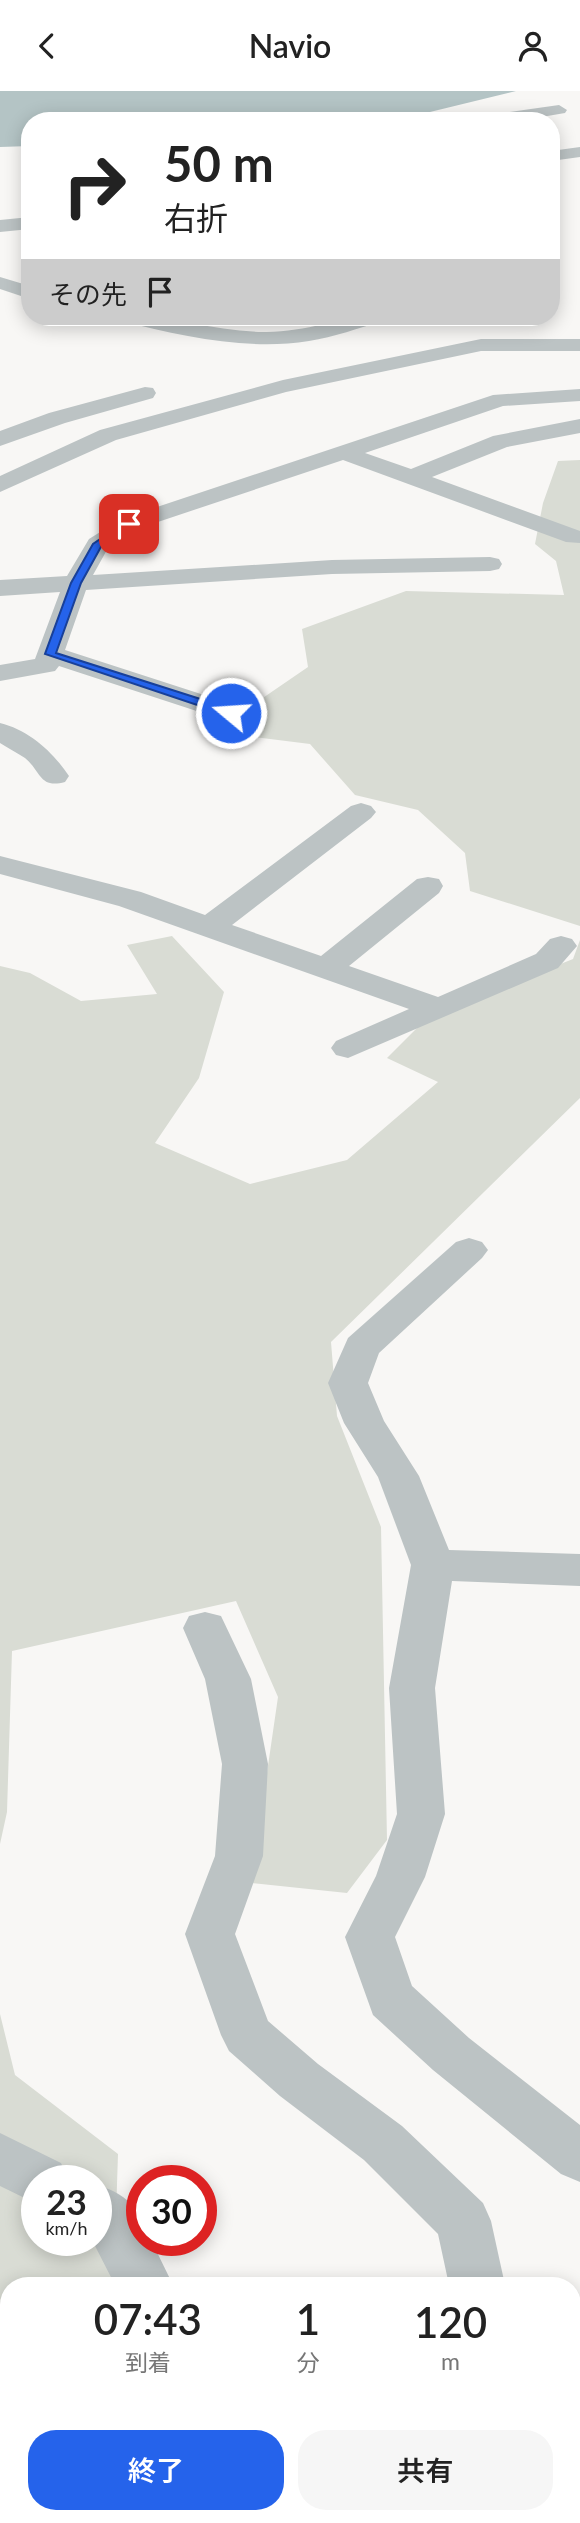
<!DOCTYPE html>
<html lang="ja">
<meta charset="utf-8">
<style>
body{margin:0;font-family:Lato,"Noto Sans JP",sans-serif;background:#f6f6f6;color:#222;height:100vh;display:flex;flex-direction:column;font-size:26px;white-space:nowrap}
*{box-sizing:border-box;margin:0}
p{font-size:23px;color:#767676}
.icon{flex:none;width:38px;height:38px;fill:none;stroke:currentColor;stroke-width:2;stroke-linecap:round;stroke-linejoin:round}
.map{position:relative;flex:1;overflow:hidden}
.drawer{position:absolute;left:0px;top:2186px;width:581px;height:247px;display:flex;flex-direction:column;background:#fff;border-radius:28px 28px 0 0;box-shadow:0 4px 18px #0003}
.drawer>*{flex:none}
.top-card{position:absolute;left:21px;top:21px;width:539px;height:214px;border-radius:28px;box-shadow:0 4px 18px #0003;background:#fff;color:#222;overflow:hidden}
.speed{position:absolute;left:21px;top:2074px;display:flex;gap:14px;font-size:35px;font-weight:700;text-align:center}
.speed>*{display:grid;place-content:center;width:91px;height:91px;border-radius:50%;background:#fff;box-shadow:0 4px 18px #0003;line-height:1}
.speed small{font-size:18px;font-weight:400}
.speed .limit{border:10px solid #d22;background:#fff;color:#111}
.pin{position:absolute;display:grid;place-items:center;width:60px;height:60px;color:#fff;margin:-30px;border-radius:14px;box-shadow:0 4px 10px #0006}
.me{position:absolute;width:77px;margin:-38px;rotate:288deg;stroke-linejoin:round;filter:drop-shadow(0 0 5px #0008)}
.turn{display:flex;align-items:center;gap:24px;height:147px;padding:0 28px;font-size:32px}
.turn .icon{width:91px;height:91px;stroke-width:2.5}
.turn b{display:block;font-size:49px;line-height:60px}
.then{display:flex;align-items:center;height:66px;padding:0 28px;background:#0003;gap:14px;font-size:26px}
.eta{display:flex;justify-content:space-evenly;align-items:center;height:119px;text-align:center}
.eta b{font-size:42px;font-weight:600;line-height:49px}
.button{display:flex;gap:14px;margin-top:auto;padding:14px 28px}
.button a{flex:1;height:80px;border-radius:28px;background:#2563eb;color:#fff;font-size:28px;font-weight:600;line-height:80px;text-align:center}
.button a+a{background:#f6f6f6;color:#222}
header{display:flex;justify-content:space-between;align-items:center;height:91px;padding:0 28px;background:#fff;font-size:32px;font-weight:600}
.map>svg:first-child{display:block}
.green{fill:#d9dcd4;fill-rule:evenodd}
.water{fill:#b4c4c5}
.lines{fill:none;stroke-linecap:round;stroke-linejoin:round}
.minor{fill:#bcc3c4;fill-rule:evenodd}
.route{fill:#2563eb;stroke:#184099;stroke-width:2}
</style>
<header><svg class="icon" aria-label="back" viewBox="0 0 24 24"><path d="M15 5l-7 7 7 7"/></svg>Navio<svg class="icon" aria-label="person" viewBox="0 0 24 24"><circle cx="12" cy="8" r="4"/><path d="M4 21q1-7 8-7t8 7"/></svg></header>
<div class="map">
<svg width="580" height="2432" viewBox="0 0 580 2432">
<rect width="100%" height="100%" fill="#f8f7f5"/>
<path class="green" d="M580,369V835L470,800L465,762L418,719L355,704L310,653L254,646L226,632L308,576L302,538L406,500L564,504L556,470L535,453L543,412L558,370Z
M172,845L224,901L199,987L155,1052L250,1093L347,1069L438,991L387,967L428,926L573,868L580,849V1007L331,1251L337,1325L381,1436L387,1749L347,1802L251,1792L278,1606L236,1510L12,1560L7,1721L0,1753V875L30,882L81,910L157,903L127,854Z
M0,1923L15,1984L118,2063L114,2184L117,2194H9V2424H130L126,2432H0ZM37,2090H96V2149H37Z"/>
<path class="water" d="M0,0H516L393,30H30V55L0,56Z"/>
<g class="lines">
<path class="minor" d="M559,14L567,19L565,22L518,30H473L481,25Z
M580,56V66L551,70V60Z
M30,126V138L0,141V129Z
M0,186L30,195V208L0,198Z
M118,226C167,224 214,240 263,241C306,242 344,224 386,226L383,230C359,237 334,246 309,250C247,260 182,245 121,230Z
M481,248H580V260H481L286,301L116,349L0,401V385L100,339L283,289Z
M145,296L153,297L156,302L153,307L65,332L0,355V340L49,322Z
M580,298V310L503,315L365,362L411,378L493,345L580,328V342L507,356L432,386L580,440V452L566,451L343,369L137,438L108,457L93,484L332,469L490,466L499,468L502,473L499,478L490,480L332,483L86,499L65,559L241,616L245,622L241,628L231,630L221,628L59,575L55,580L0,590V574L35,568L60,501L0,505V489L67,485L89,448L121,428L493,304Z
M0,632C29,639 53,661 69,685L65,691C39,698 41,680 25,667C17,662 8,657 0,652Z
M361,712L371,715L376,721L371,727L232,834L321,865L417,788L428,786L439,788L443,795L439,802L349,875L438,906L536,863L550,848L561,845L572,848L577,855L558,877L348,967L336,964L331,957L336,950L409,918L119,815L0,783V765L141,801L205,824L351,715Z
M469,1147L482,1151L488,1159L482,1167L379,1262L368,1292L384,1330L419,1385L449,1459L580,1463V1495L452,1490L435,1597L445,1723L425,1786L395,1846L412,1895L469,1947L580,2034V2091L561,2083L433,1979L373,1924L345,1846L376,1785L397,1723L389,1597L411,1474L378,1386L344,1332L328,1292L348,1247L456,1151Z
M205,1521L221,1525L251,1588L268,1673L263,1765L235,1843L268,1930L318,1973L402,2035L483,2112L491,2130L505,2194H449L438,2143L364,2069L280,2005L229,1960L221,1944L185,1843L215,1765L222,1673L205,1588L183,1537L189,1525Z
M0,2042L61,2072L69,2090H37V2113L0,2095Z
M96,2093C126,2104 142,2115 142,2149H151L173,2194H115L92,2149H96Z
M147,2424H208L205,2432H144Z
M411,2424H471L469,2432H409Z"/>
</g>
<path class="route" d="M125,431L134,433L102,454L81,492L56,562L235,619V624H227L45,563L71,492L93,453Z"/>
</svg>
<div class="speed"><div>23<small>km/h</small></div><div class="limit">30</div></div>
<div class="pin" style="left:129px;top:433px;background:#d93025"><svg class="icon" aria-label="arrive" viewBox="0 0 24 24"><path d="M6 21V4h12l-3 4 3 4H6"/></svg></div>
<svg class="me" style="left:231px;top:622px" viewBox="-20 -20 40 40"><circle r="17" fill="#2563eb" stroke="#fff" stroke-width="3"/><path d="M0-11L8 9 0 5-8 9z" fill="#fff"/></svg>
<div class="top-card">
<div class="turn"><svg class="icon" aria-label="right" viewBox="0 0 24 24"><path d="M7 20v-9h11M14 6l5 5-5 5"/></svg><div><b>50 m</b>右折</div></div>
<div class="then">その先<svg class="icon" aria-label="arrive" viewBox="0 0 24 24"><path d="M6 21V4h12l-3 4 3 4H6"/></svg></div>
</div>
<section class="drawer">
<div class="eta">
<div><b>07:43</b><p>到着</p></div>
<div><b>1</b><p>分</p></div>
<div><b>120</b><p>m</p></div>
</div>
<div class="button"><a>終了</a><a>共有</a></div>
</section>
</div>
